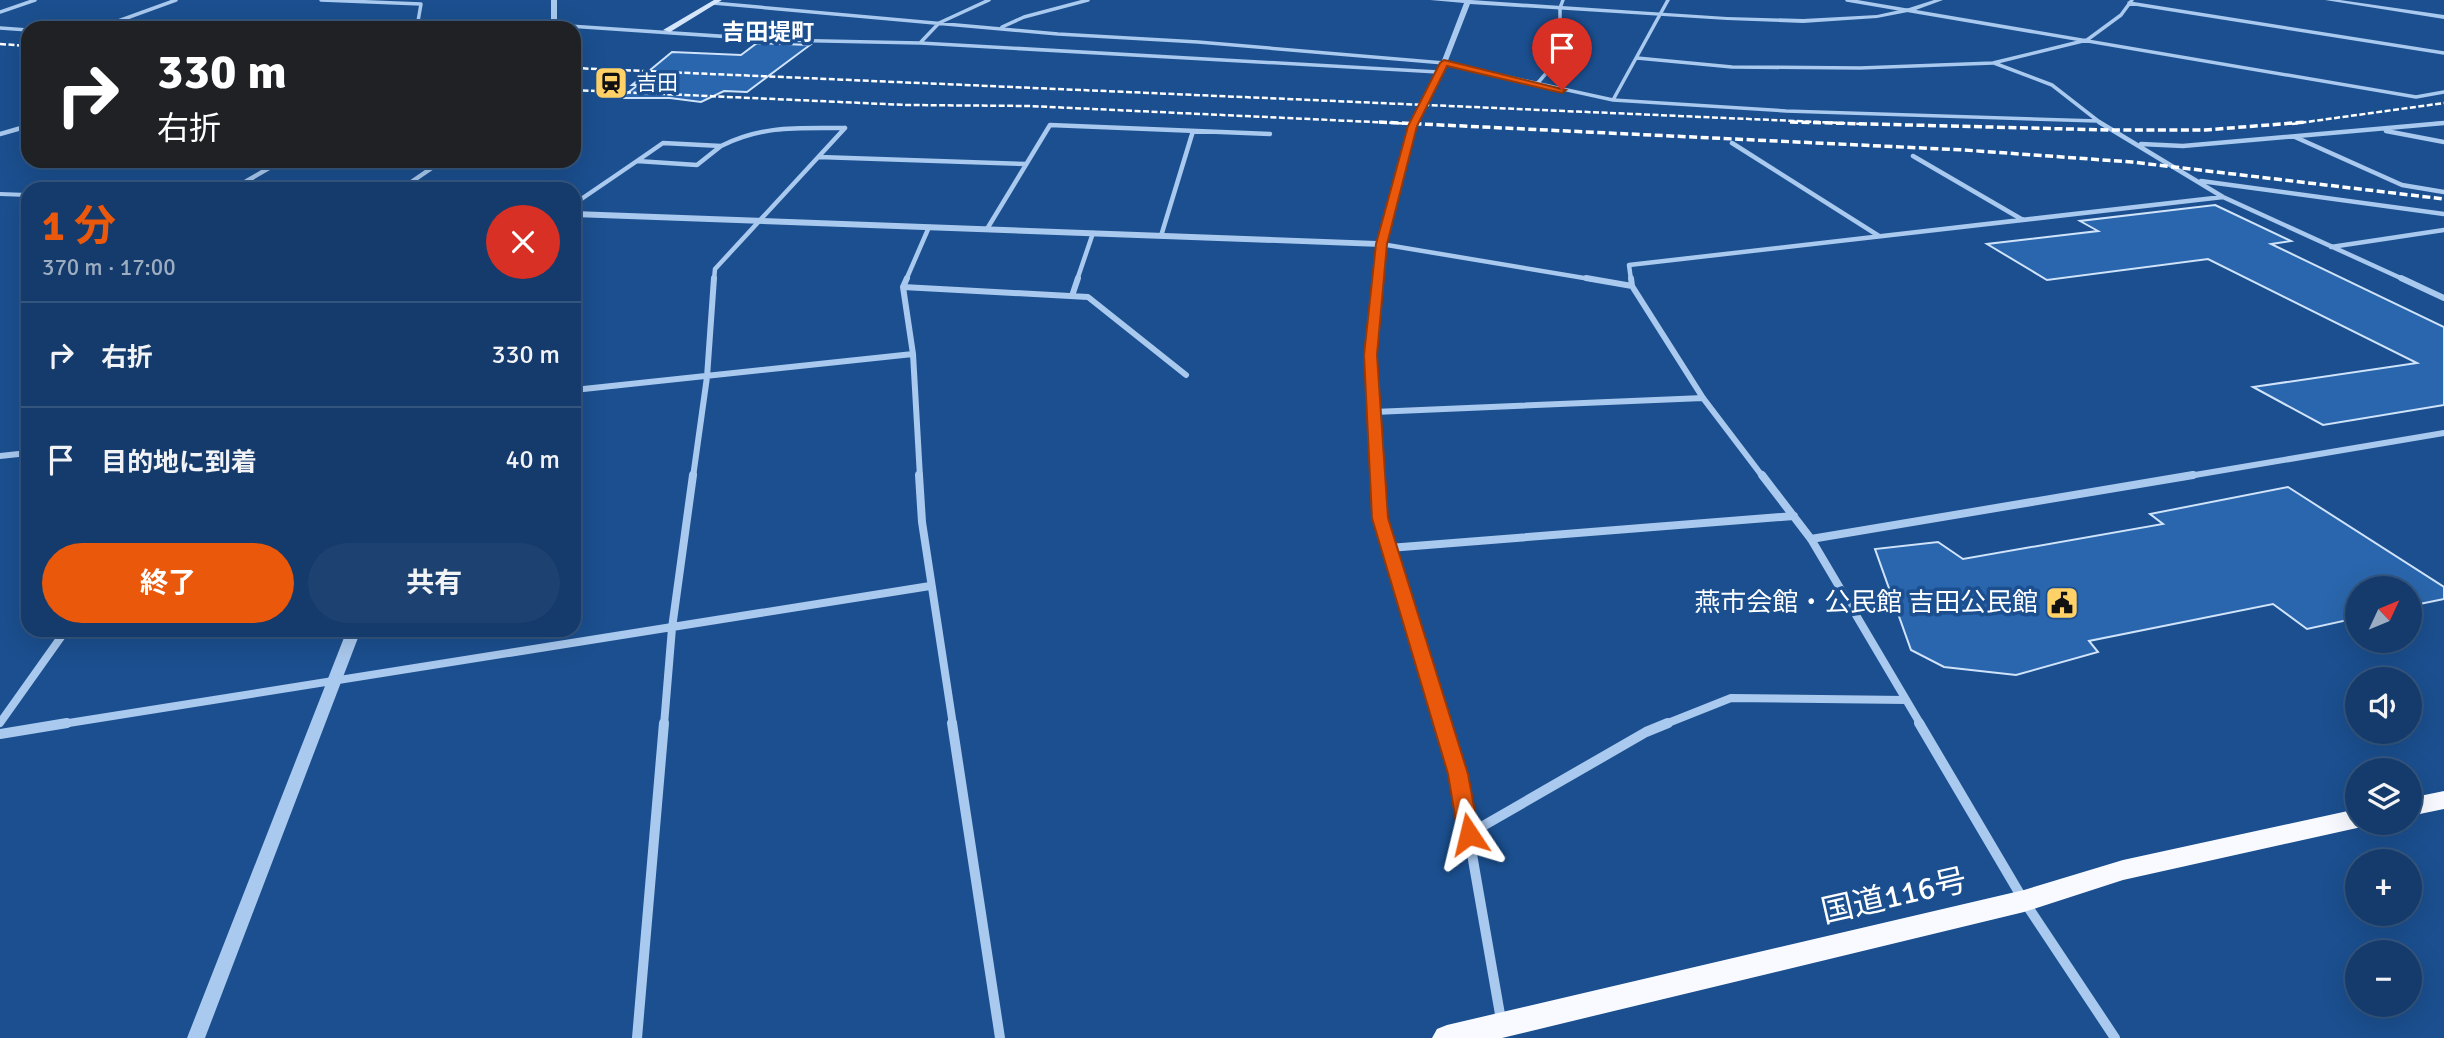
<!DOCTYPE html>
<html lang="ja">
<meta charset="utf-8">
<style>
body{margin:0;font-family:Signika,"Noto Sans JP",sans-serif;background:#1d4271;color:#f1f3f6;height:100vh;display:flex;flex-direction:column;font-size:26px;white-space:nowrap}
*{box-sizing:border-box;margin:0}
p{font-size:23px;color:#9dadc1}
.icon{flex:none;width:38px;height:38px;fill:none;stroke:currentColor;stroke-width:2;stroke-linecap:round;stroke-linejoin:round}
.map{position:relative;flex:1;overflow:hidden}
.details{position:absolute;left:21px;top:182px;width:560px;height:455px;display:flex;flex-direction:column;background:#143b6b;border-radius:21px;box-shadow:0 7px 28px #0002,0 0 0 2px #33557e}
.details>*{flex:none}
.guide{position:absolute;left:21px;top:21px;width:560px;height:147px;border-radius:21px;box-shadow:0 7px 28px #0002,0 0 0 2px #33557e;background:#202124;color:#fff;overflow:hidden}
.needle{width:46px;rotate:46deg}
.buttons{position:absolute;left:2345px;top:576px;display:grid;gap:14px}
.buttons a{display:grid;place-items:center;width:77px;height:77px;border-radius:50%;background:#143b6b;box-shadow:0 7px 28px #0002,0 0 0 2px #33557e;font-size:35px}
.pin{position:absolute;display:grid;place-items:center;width:60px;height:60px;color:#fff;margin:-72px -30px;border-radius:50% 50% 50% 0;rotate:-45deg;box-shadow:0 0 7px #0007}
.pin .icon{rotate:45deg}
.me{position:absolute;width:77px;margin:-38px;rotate:350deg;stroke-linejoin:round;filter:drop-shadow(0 0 5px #0008)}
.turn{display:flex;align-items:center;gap:24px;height:147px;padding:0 21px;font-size:32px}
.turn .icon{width:91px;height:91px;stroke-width:2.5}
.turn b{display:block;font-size:49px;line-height:60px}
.round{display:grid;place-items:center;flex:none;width:74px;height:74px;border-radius:37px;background:#1d4271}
.head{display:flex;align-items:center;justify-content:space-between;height:119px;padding:0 21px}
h1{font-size:42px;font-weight:700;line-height:52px;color:#ea580c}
.primary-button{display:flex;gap:14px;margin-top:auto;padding:14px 21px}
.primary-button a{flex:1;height:80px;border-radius:42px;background:#ea580c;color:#fff;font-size:28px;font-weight:700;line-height:80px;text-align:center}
.primary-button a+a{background:#1d4271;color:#f1f3f6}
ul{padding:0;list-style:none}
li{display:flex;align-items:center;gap:21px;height:105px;padding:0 21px;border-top:2px solid #33557e}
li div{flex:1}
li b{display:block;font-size:26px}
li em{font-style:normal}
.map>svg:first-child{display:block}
.building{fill:#2a66ad;stroke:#cfe3fa;stroke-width:2}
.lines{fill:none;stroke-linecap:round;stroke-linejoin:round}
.minor-far4{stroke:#a9c9ee;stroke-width:3.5}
.minor-far3{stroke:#a9c9ee;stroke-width:4.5}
.minor-far2{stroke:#a9c9ee;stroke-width:6}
.minor-far1{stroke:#a9c9ee;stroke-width:8}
.minor{stroke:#a9c9ee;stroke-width:10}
.tertiary{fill:#a9c9ee;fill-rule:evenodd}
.secondary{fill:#d6e6fa;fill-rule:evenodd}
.trunk{fill:#f8faff;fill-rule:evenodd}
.rail-far1{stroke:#fff;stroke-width:2.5;stroke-dasharray:6 2.5;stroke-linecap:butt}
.rail{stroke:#fff;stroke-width:3.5;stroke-dasharray:8 3.5;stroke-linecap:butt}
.route{fill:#ea580c;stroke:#983908;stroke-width:2}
.labels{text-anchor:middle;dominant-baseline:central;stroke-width:7;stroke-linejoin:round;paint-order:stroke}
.far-poi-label{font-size:21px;fill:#fff;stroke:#1b4f8f;text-anchor:start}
.far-neighbourhood-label{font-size:23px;font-weight:bold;fill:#fff;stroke:#1b4f8f}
.poi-label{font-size:26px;fill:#fff;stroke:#1b4f8f;text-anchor:end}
.near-street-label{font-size:32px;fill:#fff;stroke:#1b4f8f}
</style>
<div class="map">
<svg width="2444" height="1038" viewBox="0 0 2444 1038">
<rect width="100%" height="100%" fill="#1b4f8f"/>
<path class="building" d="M757,43L810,45L747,92L724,91L701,102L670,98H621L638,85H632L672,52L741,55Z
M2215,205L2291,241L2271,244L2444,327V405L2323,425L2253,387L2417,363L2208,259L2047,280L1987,244L2098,231L2080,221Z
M2288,487L2444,587V599L2410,606V588H2357V618L2307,629L2273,604L2089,641L2098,652L2016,675L1944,667L1911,650L1875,549L1938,542L1963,559L2163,524L2150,514Z"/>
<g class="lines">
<path class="minor-far4" d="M321,0L421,4L417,27
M1668,0L1613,100L1786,111L2097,121
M1847,0L2416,97L2444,92
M713,3L1058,34L1198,42L1444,63L1613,100
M2129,3L2444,53
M0,12L35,0
M1002,27L1024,17L1088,0
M0,28L28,30
M99,28L176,0
M165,28L554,25L777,40L920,43L1438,72
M920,43L939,23L989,0
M1637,58L1732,67L1860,68L1993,63L2087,40L2121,15L2132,0
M1994,63L2052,85L2102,124
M1536,85L1560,57V8L1563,0
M2430,124L2444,123"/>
<path class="minor-far3" d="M2099,122L2223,197L2405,280
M2386,131L2444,142
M0,134L28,126
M2295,137L2402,185L2444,192
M663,143L721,146L697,165L637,161Z
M1732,143L1879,236
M2141,144L2183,146L2444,123
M721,146C763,125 799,128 845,128
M1913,156L2023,220
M819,157L1026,164
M74,161L68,163L144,161
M2201,181L2444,214
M233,189L281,161
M401,189L442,161
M574,204L637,161
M987,229L1050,125L1270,134
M1161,236L1193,131
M2331,247L2444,230
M714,280L715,269L845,128
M906,280L929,227
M1077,280L1093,233
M1378,280L1381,244L1596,280
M1631,280L1629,265L2223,197"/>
<path class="minor-far2" d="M907,278L903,287L913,354L920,477
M1586,278L1632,286
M1631,278L1632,286L1703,398L1763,477
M2401,278L2444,298
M903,287L1088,297L1186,375
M1072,296L1078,278
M574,390L913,354
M1374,412L1703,398
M0,456L28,453
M693,477L707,377L714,278
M1378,477L1371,355L1378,278
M2183,477L2444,433"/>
<path class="minor-far1" d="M919,475L922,522L953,725
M1378,475L1380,518L1443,725
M1762,475L1811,539L1921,725
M1811,539L2193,475
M1389,548L1794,516
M0,723L66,630
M56,725L930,586
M664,725L672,628L693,475
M1663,725L1731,698L1906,700"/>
<path class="minor" d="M952,723L1000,1038
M1443,723L1458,774L1501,1020
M1919,723L2024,901L2115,1038
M0,734L67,723
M1469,834L1646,732L1668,723
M637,1038L664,723"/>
<path class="tertiary" d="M551,0H557V25L554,27L551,25Z
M1430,0H1471L1727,17L1803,19L1877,15L1909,8L1934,0H1943L1913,11L1877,18L1803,23L1727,20L1470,4L1447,63L1416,126L1385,244L1381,247L574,217V211L1377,241L1408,126L1441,63L1464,3Z
M2325,0H2340L2444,15V19Z
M0,192L28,193V197L0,196Z
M347,630H361L205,1038H187Z"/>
<path class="secondary" d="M714,0H722L670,32L663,30Z"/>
<path class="trunk" d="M2444,791V809L2410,816V798Z
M2357,809V822H2368L2366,826L2123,880L2024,912L1502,1038H1432L1437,1029L1447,1025L2024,890L2123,860Z"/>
<path class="rail-far1" d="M0,44L28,46
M574,68L1864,124
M574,90L907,105L1029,106L1416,124
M2292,124L2444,103"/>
<path class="rail" d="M1379,122L1964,150L2132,162L2444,199
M1790,122L2109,130H2205L2306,122"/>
</g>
<path class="route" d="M1444,60L1566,90L1562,93L1447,66L1417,126L1387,244L1377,355L1388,518L1468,774L1479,834L1476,840L1469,843L1461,840L1458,834L1448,774L1372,518L1364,355L1376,244L1408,126L1440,63Z"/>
<defs>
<symbol id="station-square" viewBox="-11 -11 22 22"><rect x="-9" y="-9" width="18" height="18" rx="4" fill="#ffd166" stroke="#1b4f8f"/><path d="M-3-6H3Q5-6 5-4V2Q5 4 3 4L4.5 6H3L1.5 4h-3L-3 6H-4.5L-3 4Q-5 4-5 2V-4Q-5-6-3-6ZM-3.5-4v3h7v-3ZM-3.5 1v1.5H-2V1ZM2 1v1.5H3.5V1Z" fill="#111"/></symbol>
<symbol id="civic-square" viewBox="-11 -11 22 22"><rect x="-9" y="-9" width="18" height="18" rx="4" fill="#ffd166" stroke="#1b4f8f"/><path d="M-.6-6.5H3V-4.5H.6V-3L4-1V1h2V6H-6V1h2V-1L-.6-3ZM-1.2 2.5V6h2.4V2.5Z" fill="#111"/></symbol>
</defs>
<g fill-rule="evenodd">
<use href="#station-square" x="592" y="64" width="38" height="38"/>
<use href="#civic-square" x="2043" y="584" width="38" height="38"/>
</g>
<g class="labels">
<g class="far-poi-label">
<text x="636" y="83">吉田</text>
</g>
<g class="far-neighbourhood-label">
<text x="768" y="32">吉田堤町</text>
</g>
<g class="poi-label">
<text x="2038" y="603">燕市会館・公民館 吉田公民館</text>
</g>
<g class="near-street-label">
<text transform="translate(1894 896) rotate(-13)">国道116号</text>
</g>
</g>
</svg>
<div class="buttons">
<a><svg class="needle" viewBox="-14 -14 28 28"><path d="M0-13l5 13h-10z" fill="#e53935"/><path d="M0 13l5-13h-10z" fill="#9dadc1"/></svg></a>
<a><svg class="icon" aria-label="sound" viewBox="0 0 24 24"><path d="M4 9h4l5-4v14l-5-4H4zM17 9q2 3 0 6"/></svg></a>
<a><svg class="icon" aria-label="layers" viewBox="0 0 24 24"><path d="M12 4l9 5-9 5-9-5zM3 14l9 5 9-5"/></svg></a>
<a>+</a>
<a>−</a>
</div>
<div class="pin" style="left:1562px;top:90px;background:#d93025"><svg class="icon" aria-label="arrive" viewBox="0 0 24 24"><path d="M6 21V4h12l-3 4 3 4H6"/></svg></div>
<svg class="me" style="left:1469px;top:834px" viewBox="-20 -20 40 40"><path d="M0-17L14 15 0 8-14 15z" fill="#ea580c" stroke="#fff" stroke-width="4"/></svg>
<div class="guide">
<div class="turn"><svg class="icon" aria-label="right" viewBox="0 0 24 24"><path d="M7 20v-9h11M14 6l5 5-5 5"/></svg><div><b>330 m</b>右折</div></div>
</div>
<section class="details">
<div class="head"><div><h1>1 分</h1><p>370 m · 17:00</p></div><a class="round" style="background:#d93025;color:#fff"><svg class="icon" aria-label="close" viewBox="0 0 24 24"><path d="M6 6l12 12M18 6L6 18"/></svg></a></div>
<ul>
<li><svg class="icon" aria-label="right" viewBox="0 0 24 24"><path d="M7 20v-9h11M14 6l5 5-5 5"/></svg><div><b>右折</b></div><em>330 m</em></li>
<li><svg class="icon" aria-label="arrive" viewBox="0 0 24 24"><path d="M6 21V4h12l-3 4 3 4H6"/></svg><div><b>目的地に到着</b></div><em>40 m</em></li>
</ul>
<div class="primary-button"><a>終了</a><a>共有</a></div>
</section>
</div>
